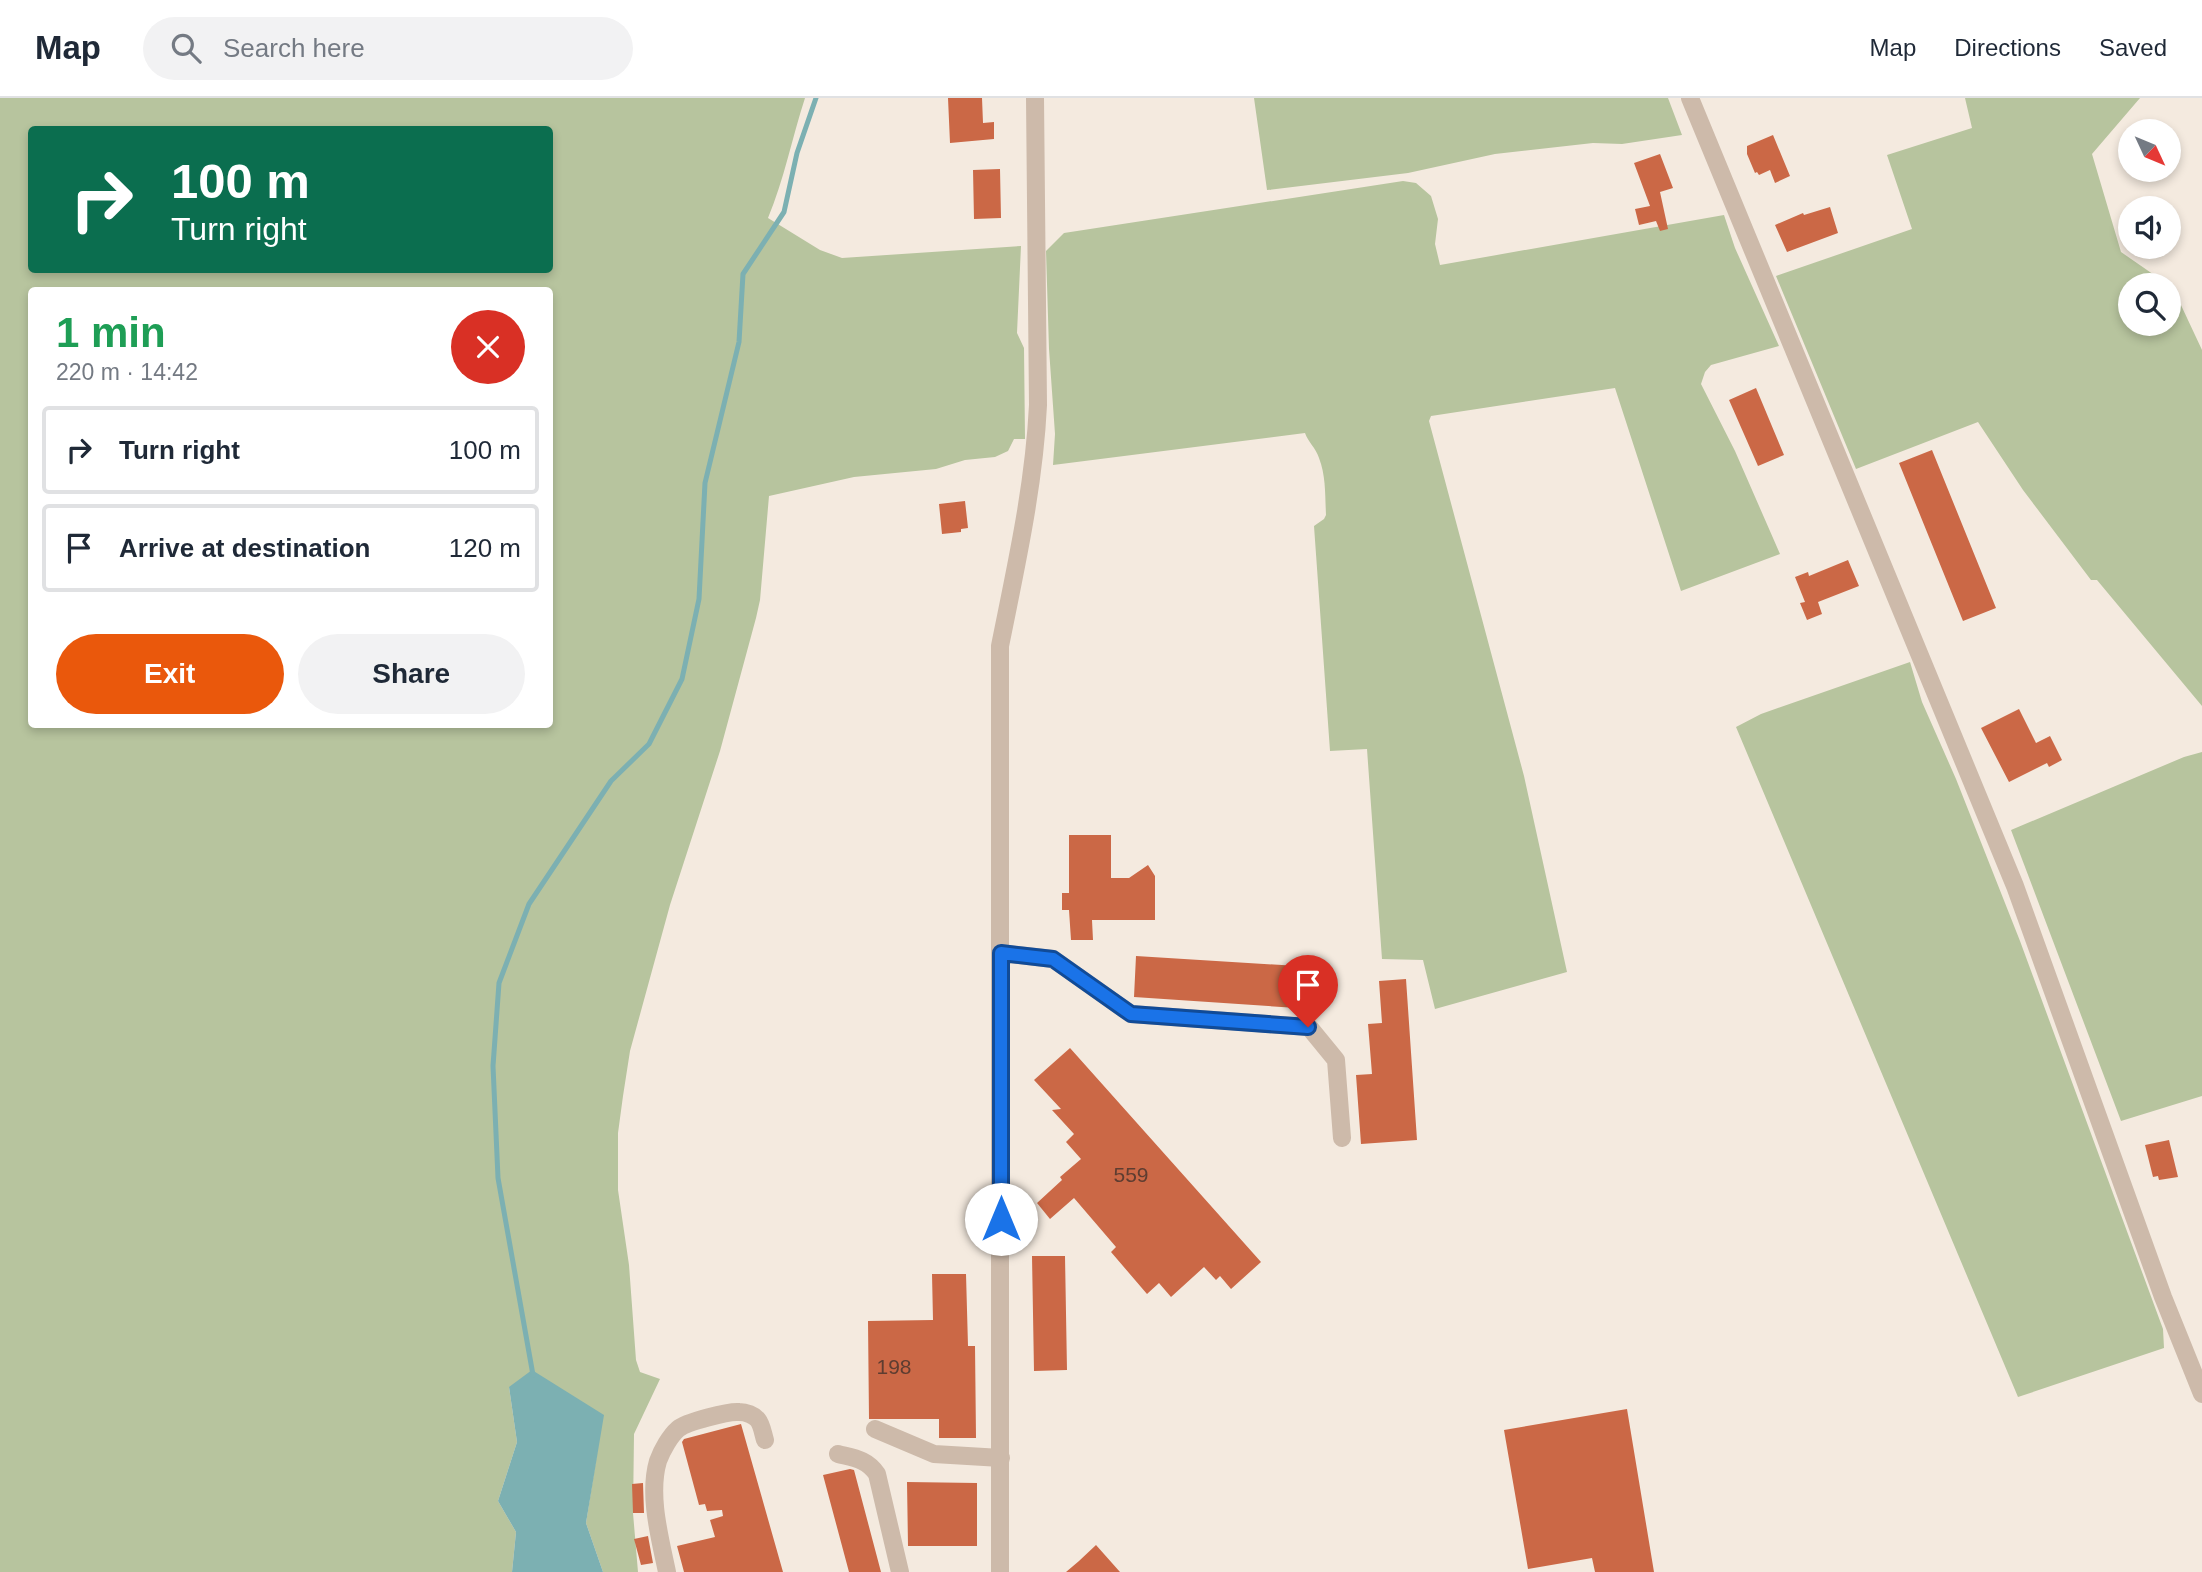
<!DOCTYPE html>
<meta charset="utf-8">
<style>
body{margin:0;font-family:Arial,sans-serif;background:#f2f2f3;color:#1f2937;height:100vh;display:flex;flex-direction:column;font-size:26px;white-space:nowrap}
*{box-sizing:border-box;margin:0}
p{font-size:23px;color:#747a83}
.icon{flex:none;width:38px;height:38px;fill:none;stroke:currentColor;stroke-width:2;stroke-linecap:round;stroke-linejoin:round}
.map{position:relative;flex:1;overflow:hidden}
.side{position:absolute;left:28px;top:189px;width:525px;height:441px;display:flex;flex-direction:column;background:#fff;border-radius:7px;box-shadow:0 4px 10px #0003}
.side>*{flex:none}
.top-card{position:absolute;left:28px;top:28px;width:525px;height:147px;border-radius:7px;box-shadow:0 4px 10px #0003;background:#0b6e4f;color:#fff;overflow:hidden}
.needle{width:46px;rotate:134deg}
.controls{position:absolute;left:2118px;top:21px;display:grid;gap:14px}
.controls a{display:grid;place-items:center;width:63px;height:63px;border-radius:50%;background:#fff;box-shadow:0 4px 10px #0003;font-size:35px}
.pin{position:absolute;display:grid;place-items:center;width:60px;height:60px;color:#fff;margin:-72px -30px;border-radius:50% 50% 50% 0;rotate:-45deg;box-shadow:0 0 7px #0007}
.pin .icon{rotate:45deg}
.me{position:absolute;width:77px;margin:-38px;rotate:0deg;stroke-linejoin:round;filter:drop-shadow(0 0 5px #0008)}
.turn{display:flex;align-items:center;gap:24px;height:147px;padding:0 28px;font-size:32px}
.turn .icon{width:91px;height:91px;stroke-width:2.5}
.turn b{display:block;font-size:49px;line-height:60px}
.round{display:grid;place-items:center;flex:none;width:74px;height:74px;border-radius:37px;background:#f2f2f3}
.headline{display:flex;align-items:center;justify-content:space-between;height:119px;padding:0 28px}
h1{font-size:42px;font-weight:700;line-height:52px;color:#1e9e55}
.primary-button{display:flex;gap:14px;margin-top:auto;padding:14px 28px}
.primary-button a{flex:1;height:80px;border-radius:42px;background:#ea580c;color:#fff;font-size:28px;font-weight:700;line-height:80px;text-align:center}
.primary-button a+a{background:#f2f2f3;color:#1f2937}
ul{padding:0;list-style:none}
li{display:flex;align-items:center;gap:21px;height:88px;margin:0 14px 10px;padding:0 14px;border:4px solid #e0e1e3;border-radius:7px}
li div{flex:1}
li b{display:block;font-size:26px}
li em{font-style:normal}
header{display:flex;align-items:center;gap:42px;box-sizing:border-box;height:98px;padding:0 35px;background:#fff;border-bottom:2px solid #e0e1e3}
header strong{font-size:33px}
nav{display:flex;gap:38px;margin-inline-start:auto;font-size:24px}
.search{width:490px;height:63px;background:#f2f2f3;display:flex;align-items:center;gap:18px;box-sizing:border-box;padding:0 24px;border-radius:38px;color:#747a83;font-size:26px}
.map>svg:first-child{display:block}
.green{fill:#b7c49e;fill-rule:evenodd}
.water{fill:#7cb0b2}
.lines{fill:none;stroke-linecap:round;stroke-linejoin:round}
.stream{stroke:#7cb0b2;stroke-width:5}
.building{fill:#cb6846}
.minor{stroke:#cdbaaa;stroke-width:18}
.route-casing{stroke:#114b97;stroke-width:18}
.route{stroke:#1a73e8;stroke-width:12}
.labels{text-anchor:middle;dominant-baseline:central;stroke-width:5;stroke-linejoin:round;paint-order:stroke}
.number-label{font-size:21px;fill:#5e3d31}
</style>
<header>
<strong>Map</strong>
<div class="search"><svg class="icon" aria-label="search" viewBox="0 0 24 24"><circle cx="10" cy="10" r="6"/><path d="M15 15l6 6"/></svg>Search here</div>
<nav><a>Map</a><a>Directions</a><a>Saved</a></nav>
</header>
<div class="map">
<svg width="2202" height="1474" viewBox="0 0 2202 1474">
<rect width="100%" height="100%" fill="#f4eadf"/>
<path class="green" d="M0,0H805C792,40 784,82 768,120L820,152L842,160L1021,148L1017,235L1024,250L1025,341H1014L1008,353L995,359L965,362L936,371L854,379L769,398L760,502L756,520L720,653L670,807L630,953L623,998L618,1035V1092L629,1167L636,1262L640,1274L660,1281L634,1336L633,1415L638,1474H603L586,1425L603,1317L509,1289L517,1344L498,1403L516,1434L512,1474H0ZM32,32H550V172H32ZM32,192H550V626H32Z
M1254,0H1668L1682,37L1622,46L1593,45L1495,56L1408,75L1267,92Z
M1965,0H2140L2092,56L2121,154L2173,190L2202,252V608L2097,482H2091L2023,392L1978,324L1856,371L1776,178L1912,131L1887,57L1972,30ZM2130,187H2168V226H2130Z
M1403,83L1416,85L1431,98L1438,121L1435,146L1440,167L1724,117L1735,150L1779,248L1711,267L1705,274L1701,286L1735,353L1780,456L1681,493L1615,290L1431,318L1429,323L1524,678L1567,874L1435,911L1423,862L1382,861L1367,651L1330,653L1314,428L1324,421L1326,417C1325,397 1326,378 1319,360C1316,350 1308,344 1305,335L1053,367L1055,336L1049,251L1046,153L1064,135Z
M1910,564L1922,604L1956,681L2020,843L2163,1231L2164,1250L2018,1299L1736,629L1761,616Z
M2202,654V998L2121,1023L2011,732L2184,659Z"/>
<path class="water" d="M532,1272L604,1317L586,1425L603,1474H512L516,1434L498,1403L517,1344L509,1289Z"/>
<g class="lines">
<path class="stream" d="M533,1277L498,1080L493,968L499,885L529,806L611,683L649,646L682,581L699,501L705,385L739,244L743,176L784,114L797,55L816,0"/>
</g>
<path class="building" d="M948,0H982L983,25L994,24V41L950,45Z
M1773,37L1790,78L1775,85L1770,72L1759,77L1757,74L1755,75L1747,56V48Z
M1660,56L1673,90L1660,94L1668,131L1660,133L1656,123L1639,127L1635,111L1650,108L1634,65Z
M1000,71L1001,120L974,121L973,72Z
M1830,109L1838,135L1787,154L1775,127L1803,115L1804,117Z
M1756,290L1784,357L1758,368L1729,302Z
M1932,352L1996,510L1963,523L1899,365Z
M965,403L968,430L961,431V434L942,436L939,406Z
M1848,462L1859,488L1818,504L1822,516L1807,522L1800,505L1805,504L1795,479L1808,474L1809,478Z
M2019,611L2036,645L2050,638L2062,662L2049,669L2047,665L2009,684L1981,630Z
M1069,737H1111V780H1129L1148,767L1155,778V822H1092L1093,842H1071L1069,812H1062V795H1069Z
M1136,858L1314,869L1312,911L1134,899Z
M1406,881L1417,1042L1361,1046L1356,977L1372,976L1368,926L1382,925L1379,883Z
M1070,950L1261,1164L1231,1191L1220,1178L1216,1182L1204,1169L1171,1199L1159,1185L1147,1196L1111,1154L1116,1149L1074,1100L1050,1121L1037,1105L1062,1082L1060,1079L1081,1061L1066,1044L1074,1036L1052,1012L1061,1011L1034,982Z
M2169,1042L2178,1079L2159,1082L2158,1078L2153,1079L2145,1047Z
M1032,1158H1065L1067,1272L1034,1273Z
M932,1176H966L968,1248H975L976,1340H939V1321H869L868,1223L933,1222Z
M1627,1311L1654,1474H1595L1592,1460L1528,1471L1504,1332Z
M741,1326L783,1474H684L677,1448L715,1439L710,1422L723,1418L722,1412L707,1413L705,1406L699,1407L682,1344L684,1341Z
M850,1371L854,1372L881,1474H849L823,1377Z
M907,1384L977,1385V1448H908Z
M643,1385L644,1415H633L632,1386Z
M648,1438L653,1465L641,1467L634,1441Z
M1096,1447L1120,1474H1066L1079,1463Z"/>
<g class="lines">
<path class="minor" d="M1690,0L2015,788L2163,1199L2202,1296
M1001,855L1053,861L1131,916L1309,929L1336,962L1342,1040
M875,1331L934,1356L1001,1360
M838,1356C854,1360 867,1361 877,1376L900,1474
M667,1474C660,1440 648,1397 658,1363C662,1352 670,1338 678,1331C686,1324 729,1313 739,1314C746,1314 754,1317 758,1322C762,1327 763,1336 765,1342
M1000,1474V548C1016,468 1034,389 1038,307L1035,0"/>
</g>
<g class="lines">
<defs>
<path id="route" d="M1001,1121V855L1053,861L1131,916L1308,929"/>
</defs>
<use href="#route" class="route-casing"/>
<use href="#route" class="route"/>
</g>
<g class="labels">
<g class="number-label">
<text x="1131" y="1076">559</text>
<text x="894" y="1268">198</text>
</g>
</g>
</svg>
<div class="controls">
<a><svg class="needle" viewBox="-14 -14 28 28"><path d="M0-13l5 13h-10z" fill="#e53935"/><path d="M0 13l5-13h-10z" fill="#747a83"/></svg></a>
<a><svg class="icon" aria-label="sound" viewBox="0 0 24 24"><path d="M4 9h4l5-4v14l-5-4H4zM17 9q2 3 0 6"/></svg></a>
<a><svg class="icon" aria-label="search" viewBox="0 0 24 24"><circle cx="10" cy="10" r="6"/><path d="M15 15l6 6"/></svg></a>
</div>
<div class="pin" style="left:1308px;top:929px;background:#d93025"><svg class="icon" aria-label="arrive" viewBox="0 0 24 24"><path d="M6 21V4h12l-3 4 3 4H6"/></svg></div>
<svg class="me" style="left:1001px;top:1121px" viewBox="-20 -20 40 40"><circle r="19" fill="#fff"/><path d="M0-13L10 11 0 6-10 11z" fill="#1a73e8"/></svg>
<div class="top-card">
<div class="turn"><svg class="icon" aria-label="right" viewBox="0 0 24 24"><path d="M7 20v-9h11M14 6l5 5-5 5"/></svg><div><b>100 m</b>Turn right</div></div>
</div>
<section class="side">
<div class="headline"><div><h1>1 min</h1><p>220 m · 14:42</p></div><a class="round" style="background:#d93025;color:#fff"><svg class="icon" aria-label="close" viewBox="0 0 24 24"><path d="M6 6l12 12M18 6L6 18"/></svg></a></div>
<ul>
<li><svg class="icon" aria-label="right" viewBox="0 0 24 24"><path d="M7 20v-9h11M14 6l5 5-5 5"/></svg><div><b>Turn right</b></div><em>100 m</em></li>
<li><svg class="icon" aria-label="arrive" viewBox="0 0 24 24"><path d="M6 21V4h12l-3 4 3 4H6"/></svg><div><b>Arrive at destination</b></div><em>120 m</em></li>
</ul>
<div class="primary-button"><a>Exit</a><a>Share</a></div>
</section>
</div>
